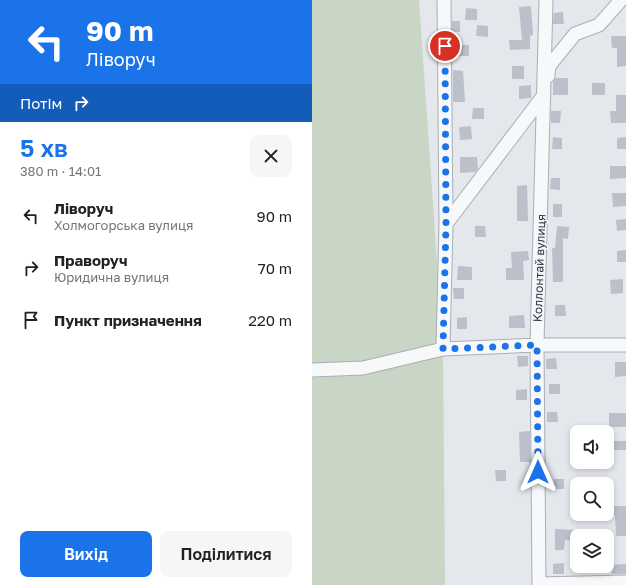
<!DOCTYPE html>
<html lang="uk">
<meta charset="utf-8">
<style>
body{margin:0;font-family:"Golos Text",sans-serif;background:#f6f6f6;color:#222;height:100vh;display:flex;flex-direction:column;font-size:15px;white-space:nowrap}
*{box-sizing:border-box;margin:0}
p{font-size:13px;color:#767676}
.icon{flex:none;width:22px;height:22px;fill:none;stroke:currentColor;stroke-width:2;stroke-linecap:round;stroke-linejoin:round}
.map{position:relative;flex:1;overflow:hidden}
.drawer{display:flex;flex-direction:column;background:#fff;width:312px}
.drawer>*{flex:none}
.guide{background:#1a73e8;color:#fff;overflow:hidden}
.fabs{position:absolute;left:258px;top:425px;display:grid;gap:8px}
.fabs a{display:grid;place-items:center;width:44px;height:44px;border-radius:8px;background:#fff;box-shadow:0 2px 6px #0003;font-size:20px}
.pin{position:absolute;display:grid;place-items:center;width:34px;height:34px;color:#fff;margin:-17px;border:2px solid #fff;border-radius:50%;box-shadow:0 1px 4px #0007}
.me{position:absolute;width:44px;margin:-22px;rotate:0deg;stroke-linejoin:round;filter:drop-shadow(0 0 3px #0008)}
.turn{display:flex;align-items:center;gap:14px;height:84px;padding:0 20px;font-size:18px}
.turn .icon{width:52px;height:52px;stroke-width:2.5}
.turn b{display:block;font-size:28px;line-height:34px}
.then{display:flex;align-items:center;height:38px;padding:0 20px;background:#0003;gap:8px;font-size:15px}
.round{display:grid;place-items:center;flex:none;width:42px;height:42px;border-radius:8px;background:#f6f6f6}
.overview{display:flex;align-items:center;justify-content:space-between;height:68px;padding:0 20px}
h1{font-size:24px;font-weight:600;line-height:30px;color:#1a73e8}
.primary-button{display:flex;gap:8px;margin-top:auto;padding:8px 20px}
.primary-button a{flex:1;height:46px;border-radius:8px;background:#1a73e8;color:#fff;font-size:16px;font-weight:600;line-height:46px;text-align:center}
.primary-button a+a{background:#f6f6f6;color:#222}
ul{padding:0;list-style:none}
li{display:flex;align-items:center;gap:12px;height:52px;padding:0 20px}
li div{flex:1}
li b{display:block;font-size:15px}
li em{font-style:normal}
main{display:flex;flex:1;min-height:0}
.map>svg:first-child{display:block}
.green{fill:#c9d6c5}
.building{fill:#bbc0ca}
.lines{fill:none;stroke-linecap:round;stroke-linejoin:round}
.minor-casing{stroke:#a9aeb7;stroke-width:15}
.minor{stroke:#f7f8fa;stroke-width:13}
.route{stroke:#1a73e8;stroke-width:7;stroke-dasharray:0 12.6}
.labels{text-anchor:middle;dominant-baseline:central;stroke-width:3;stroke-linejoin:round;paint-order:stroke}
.street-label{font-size:12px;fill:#2b3445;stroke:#f4f6f9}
</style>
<main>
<section class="drawer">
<div class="guide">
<div class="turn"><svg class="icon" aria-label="left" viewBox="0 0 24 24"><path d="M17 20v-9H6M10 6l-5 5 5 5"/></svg><div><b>90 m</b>Ліворуч</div></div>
<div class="then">Потім<svg class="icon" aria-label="right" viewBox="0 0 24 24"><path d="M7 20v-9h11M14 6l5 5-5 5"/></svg></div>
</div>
<div class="overview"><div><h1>5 хв</h1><p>380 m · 14:01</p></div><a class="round"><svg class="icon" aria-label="close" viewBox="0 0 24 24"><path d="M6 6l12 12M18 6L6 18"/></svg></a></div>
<ul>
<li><svg class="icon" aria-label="left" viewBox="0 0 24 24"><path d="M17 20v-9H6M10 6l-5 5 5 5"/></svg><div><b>Ліворуч</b><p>Холмогорська вулиця</p></div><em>90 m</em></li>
<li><svg class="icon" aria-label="right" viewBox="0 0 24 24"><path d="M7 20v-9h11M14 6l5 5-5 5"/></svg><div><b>Праворуч</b><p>Юридична вулиця</p></div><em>70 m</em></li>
<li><svg class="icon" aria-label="arrive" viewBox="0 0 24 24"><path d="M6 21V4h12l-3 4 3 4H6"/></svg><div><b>Пункт призначення</b></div><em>220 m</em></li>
</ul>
<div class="primary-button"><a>Вихід</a><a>Поділитися</a></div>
</section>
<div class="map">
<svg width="314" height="585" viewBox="0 0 314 585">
<rect width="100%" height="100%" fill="#e4e7ec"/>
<path class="green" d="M0,0H107L131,349L133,585H0Z"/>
<path class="building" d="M219,6L221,35L218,36V49L198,50L197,40H210L207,7Z
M154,8L165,9V20H153Z
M251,12L252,24H241L242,13Z
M140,21H148V32H140Z
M165,25L176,26V37L164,36Z
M299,36H314V66L305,67V48H300Z
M146,45H157V56H146Z
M200,66H212V79H200Z
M141,70L151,71L153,102H141Z
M244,78H256V95H241V82Z
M280,83H293V95H280Z
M219,85V98L207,99V86Z
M304,95H314V123H299L298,111H304Z
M161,108H172V119H160Z
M239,111H249L248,123H239Z
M159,126L160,139L148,140L147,127Z
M241,137L250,138V149H240Z
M314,137V149H305V138Z
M148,157H165L166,169L163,172L148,173Z
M298,166H314V178L298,179Z
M239,178H248V190L238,189Z
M215,185L216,221H205V186Z
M300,193H314V206L301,207Z
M241,204H250V217H241Z
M314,219V230L305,231L304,220Z
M163,226H173L174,237H163Z
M245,226L257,227L256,239L251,238V282H241L240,248H243Z
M314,250V262H305V251Z
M216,251L217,260L211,261L212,280H194V268H200L199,252Z
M146,266L160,267V280H145Z
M311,279V293L299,294L298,280Z
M141,288H152V299H142Z
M243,305H253L254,316H243Z
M212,315L213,328H197V316Z
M155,317V329H145V318Z
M205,356H216V366L206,367Z
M244,358L245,369H234V359Z
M303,362H314V376L303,377Z
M237,384H248V394H237Z
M215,389V400H204V390Z
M235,412H245L246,422H235Z
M297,413H314V427H297Z
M218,431V462H208L207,432Z
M301,441H314V450H302Z
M183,470H194V481H184Z
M242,479H252V489H242Z
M301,506H314V536H304L303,515H301Z
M243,529L263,530L262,541L253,540L252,550H243Z
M252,563V574H241V564Z
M314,564V574H300L299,565Z"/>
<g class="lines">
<defs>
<path id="minor" d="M236,76L237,66L263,34L287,25L309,0
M134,224L232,95
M131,349L134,224L132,0
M0,370L51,368L131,349L225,345H314
M227,584L314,582
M227,585L225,345L234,0"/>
</defs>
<use href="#minor" class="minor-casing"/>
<use href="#minor" class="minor"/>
</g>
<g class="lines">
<path class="route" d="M133,46L134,224L131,349L225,345L226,472"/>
</g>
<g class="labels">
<g class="street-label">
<text transform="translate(227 268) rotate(-88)">Коллонтай вулиця</text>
</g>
</g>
</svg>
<div class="fabs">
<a><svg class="icon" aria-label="sound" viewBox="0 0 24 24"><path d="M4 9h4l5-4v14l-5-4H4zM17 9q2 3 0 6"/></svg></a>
<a><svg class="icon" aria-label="search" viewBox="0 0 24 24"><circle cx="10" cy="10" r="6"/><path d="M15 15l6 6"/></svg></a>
<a><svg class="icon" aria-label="layers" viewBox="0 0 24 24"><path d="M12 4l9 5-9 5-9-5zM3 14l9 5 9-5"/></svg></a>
</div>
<div class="pin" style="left:133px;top:46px;background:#d93025"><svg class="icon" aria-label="arrive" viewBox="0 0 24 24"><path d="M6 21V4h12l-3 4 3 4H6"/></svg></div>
<svg class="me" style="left:226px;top:472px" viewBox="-20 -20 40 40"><path d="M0-17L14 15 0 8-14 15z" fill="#1a73e8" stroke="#fff" stroke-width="4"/></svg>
</div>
</main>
